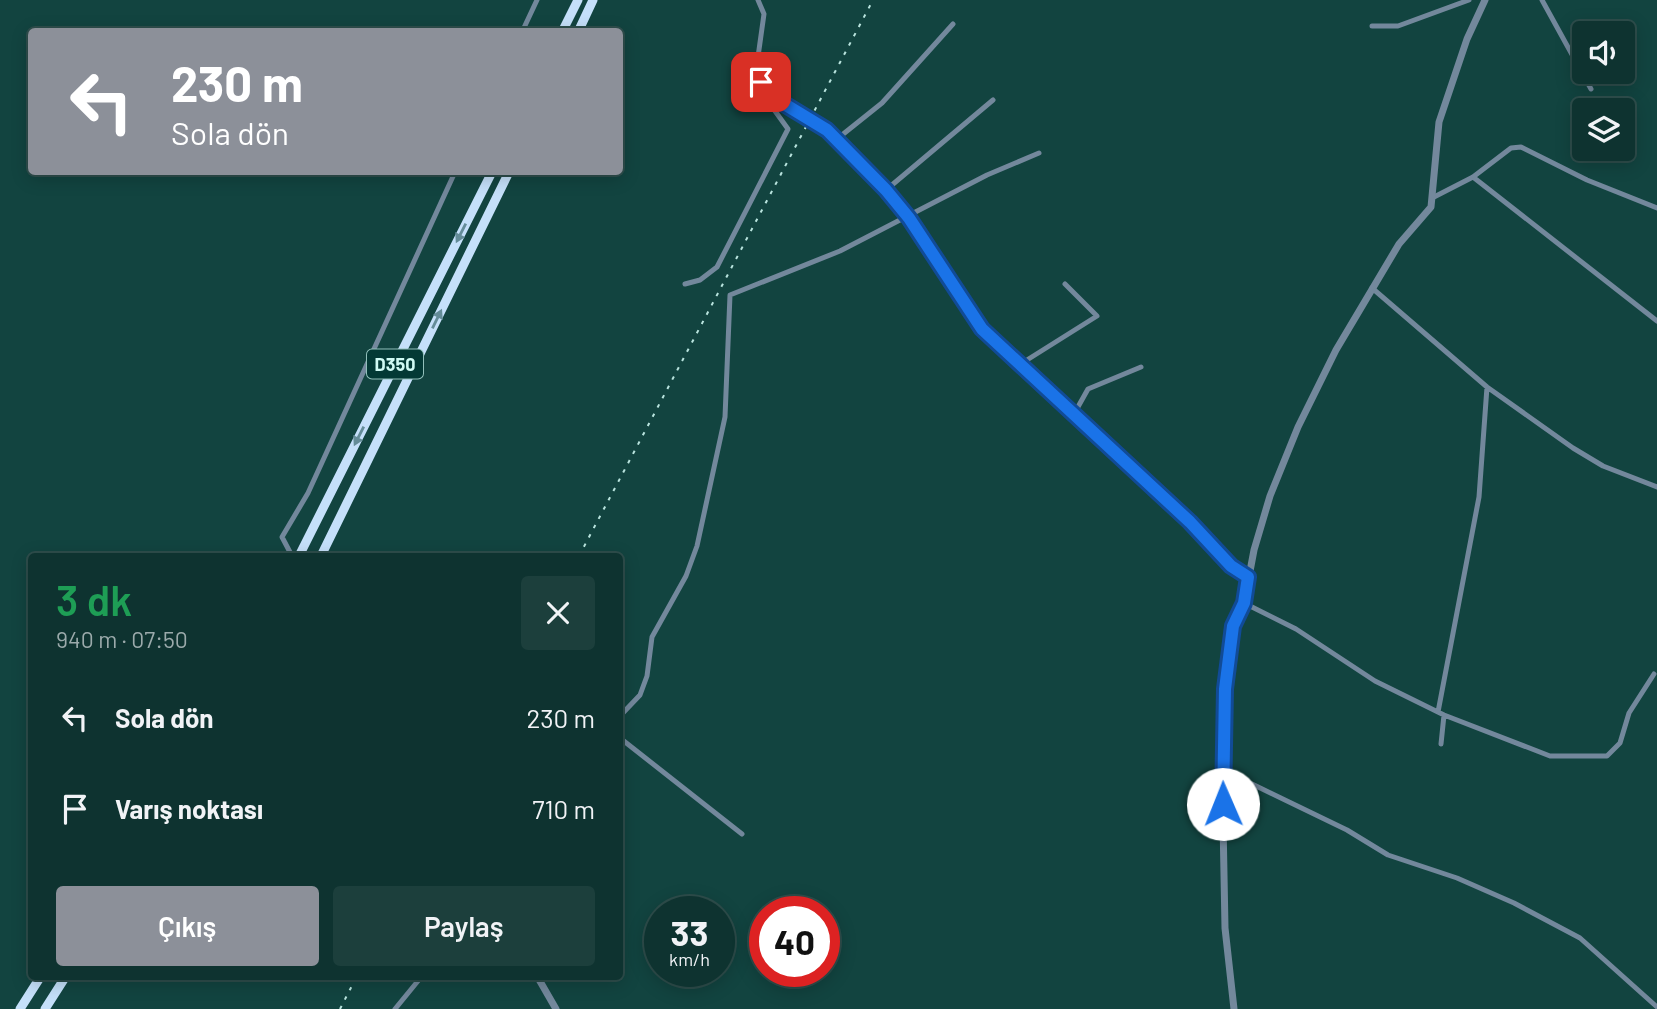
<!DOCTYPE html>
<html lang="tr">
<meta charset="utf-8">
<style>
body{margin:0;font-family:Barlow,sans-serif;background:#1c3f3c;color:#f1f3f6;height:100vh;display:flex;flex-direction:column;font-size:26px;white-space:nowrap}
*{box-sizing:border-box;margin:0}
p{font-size:23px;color:#9baaab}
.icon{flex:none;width:38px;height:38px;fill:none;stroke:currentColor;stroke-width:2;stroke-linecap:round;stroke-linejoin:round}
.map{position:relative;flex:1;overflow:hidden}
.panel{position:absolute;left:28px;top:553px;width:595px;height:427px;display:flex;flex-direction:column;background:#0e3330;border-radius:7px;box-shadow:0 4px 18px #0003,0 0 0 2px #2e4e4c}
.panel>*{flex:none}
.guide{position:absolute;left:28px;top:28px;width:595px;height:147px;border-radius:7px;box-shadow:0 4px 18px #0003,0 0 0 2px #2e4e4c;background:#8c9099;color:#fff;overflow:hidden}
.tools{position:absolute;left:1572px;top:21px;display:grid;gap:14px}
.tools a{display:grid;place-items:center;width:63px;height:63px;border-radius:7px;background:#0e3330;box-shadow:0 4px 18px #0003,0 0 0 2px #2e4e4c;font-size:35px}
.speed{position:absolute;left:644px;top:896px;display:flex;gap:14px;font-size:35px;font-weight:700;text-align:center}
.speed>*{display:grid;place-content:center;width:91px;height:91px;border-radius:50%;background:#0e3330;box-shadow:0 4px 18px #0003,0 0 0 2px #2e4e4c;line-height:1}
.speed small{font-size:18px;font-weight:400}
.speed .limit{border:10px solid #d22;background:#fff;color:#111}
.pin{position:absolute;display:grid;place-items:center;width:60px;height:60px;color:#fff;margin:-30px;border-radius:14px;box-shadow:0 4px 10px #0006}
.me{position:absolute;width:77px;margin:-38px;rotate:359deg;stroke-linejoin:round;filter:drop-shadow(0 0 5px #0008)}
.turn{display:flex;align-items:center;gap:24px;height:147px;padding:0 28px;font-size:32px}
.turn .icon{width:91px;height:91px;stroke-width:2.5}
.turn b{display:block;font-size:49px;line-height:60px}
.round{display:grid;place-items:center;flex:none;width:74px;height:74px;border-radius:7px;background:#1c3f3c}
.head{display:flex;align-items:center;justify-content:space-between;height:119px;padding:0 28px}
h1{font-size:42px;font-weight:600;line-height:52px;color:#1e9e55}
.primary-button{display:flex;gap:14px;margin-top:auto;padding:14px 28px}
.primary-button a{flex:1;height:80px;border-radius:7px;background:#8c9099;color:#fff;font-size:28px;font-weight:600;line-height:80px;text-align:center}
.primary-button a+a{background:#1c3f3c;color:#f1f3f6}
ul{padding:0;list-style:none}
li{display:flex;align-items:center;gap:21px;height:91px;padding:0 28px}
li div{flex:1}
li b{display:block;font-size:26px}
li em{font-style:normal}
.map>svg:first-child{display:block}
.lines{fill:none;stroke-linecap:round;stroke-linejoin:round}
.minor{stroke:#73889c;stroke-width:5}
.tertiary{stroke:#73889c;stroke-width:7}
.trunk{stroke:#c5e0fa;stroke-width:9}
.rail{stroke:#b9e4de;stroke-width:2;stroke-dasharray:3.5 7;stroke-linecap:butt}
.oneway{fill:#648c98}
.route-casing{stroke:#114b97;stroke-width:18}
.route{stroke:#1a73e8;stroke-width:12}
.labels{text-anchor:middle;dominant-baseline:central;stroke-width:7;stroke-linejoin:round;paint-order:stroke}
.shield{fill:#033935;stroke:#92c0bb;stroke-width:2}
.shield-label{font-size:18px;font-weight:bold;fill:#d0faf4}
</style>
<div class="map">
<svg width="1657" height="1009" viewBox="0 0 1657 1009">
<rect width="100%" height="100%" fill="#124440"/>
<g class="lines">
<path class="minor" d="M758,0L764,14L757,64L761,82L771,96L819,124L837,139L909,218L982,329L1190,522L1231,566L1248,577
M1542,0L1591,89
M1372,26H1398L1469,0
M522,32L537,0
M837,139L882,103L953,24
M1473,177L1657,321
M886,190L993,100
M1434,197L1473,177L1511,148L1521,147L1587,180L1657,208
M685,284L700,280L717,267L788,129L775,111L771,96
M1372,288L1487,387L1573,448L1603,466L1657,487
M1019,365L1097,316L1065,284
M1074,414L1088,389L1141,367
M292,556L282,537L308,493L455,172
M1244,603L1296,629L1375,681L1444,715L1550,756H1607L1620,743L1629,713L1654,674
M1438,712L1479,497L1487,387
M620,716L640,695L647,676L652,637L686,576L697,546L725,417L730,295L840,251L987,175L1039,153
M620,738L742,834
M1441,744L1444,715
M1222,777L1252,784L1347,830L1388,855L1457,878L1514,903L1580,938L1657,1007
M395,1009L422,976"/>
<path class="tertiary" d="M537,976L556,1009
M1234,1009L1225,928L1222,768L1225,689L1233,626L1244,603L1254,550L1270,496L1298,427L1336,350L1399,244L1431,207L1439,122L1467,39L1485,0"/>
<path class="trunk" d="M562,32L578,0
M578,32L593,0
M299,556L492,172
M321,556L509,172
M20,1009L41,976
M45,1009L66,976"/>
<path class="rail" d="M579,556L873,0
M340,1009L357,976"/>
</g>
<defs><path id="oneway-solid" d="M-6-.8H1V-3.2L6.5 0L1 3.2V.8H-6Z" transform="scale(1.75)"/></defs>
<g class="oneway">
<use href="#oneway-solid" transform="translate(461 233) rotate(117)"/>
<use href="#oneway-solid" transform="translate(437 319) rotate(-64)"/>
<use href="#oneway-solid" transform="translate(359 436) rotate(117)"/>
</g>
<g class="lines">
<defs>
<path id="route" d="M761,82L771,96L827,130L886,190L909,218L982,329L1190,522L1231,566L1248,577L1244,603L1233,626L1225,689L1223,804"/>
</defs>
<use href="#route" class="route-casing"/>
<use href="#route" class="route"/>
</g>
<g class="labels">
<rect class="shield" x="367" y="349.5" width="56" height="29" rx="5"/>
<g class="shield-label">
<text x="395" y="364">D350</text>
</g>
</g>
</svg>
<div class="tools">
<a><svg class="icon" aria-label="sound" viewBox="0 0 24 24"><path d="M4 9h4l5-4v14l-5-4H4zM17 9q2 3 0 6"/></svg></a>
<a><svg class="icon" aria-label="layers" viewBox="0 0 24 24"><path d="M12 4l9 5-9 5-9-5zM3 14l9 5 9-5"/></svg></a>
</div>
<div class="speed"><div>33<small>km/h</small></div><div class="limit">40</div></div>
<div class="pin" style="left:761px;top:82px;background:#d93025"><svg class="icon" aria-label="arrive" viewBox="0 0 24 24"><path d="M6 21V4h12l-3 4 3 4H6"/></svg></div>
<svg class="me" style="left:1223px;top:804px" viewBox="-20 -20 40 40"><circle r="19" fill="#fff"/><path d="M0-13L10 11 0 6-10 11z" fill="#1a73e8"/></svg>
<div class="guide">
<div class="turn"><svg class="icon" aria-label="left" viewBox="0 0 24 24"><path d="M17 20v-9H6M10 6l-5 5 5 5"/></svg><div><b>230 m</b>Sola dön</div></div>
</div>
<section class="panel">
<div class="head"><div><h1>3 dk</h1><p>940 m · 07:50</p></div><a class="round"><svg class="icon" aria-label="close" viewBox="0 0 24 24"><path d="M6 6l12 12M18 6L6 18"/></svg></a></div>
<ul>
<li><svg class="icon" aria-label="left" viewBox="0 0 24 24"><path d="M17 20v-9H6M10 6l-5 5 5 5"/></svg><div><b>Sola dön</b></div><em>230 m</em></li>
<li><svg class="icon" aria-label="arrive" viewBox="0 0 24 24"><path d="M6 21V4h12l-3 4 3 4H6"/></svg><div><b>Varış noktası</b></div><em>710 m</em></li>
</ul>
<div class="primary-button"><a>Çıkış</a><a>Paylaş</a></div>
</section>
</div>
